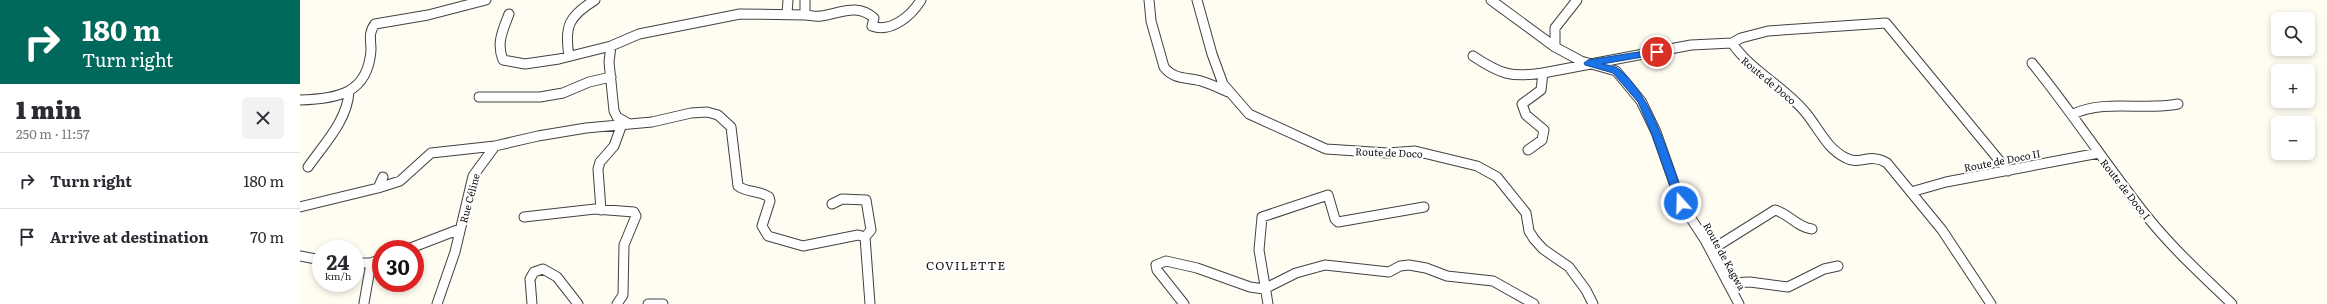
<!DOCTYPE html>
<meta charset="utf-8">
<style>
body{margin:0;font-family:Literata,serif;background:#f2f2f3;color:#2b2b33;height:100vh;display:flex;flex-direction:column;font-size:15px;white-space:nowrap}
*{box-sizing:border-box;margin:0}
p{font-size:13px;color:#7c7c81}
.icon{flex:none;width:22px;height:22px;fill:none;stroke:currentColor;stroke-width:2;stroke-linecap:round;stroke-linejoin:round}
.map{position:relative;flex:1;overflow:hidden}
.sheet{display:flex;flex-direction:column;background:#fff;width:300px}
.sheet>*{flex:none}
.guide{background:#00695c;color:#fff;overflow:hidden}
.buttons{position:absolute;left:1971px;top:12px;display:grid;gap:8px}
.buttons a{display:grid;place-items:center;width:44px;height:44px;border-radius:6px;background:#fff;box-shadow:0 2px 6px #0003;font-size:20px}
.speed{position:absolute;left:12px;top:240px;display:flex;gap:8px;font-size:20px;font-weight:700;text-align:center}
.speed>*{display:grid;place-content:center;width:52px;height:52px;border-radius:50%;background:#fff;box-shadow:0 2px 6px #0003;line-height:1}
.speed small{font-size:10px;font-weight:400}
.speed .limit{border:6px solid #d22;background:#fff;color:#111}
.pin{position:absolute;display:grid;place-items:center;width:34px;height:34px;color:#fff;margin:-17px;border:2px solid #fff;border-radius:50%;box-shadow:0 1px 4px #0007}
.me{position:absolute;width:44px;margin:-22px;rotate:340deg;stroke-linejoin:round;filter:drop-shadow(0 0 3px #0008)}
.turn{display:flex;align-items:center;gap:14px;height:84px;padding:0 16px;font-size:18px}
.turn .icon{width:52px;height:52px;stroke-width:2.5}
.turn b{display:block;font-size:28px;line-height:34px}
.round{display:grid;place-items:center;flex:none;width:42px;height:42px;border-radius:6px;background:#f2f2f3}
.summary{display:flex;align-items:center;justify-content:space-between;height:68px;padding:0 16px}
h1{font-size:24px;font-weight:800;line-height:30px}
ul{padding:0;list-style:none}
li{display:flex;align-items:center;gap:12px;height:56px;padding:0 16px;border-top:1px solid #e1e1e2}
li div{flex:1}
li b{display:block;font-size:15px}
li em{font-style:normal}
main{display:flex;flex:1;min-height:0}
.map>svg:first-child{display:block}
.lines{fill:none;stroke-linecap:round;stroke-linejoin:round}
.street-casing{stroke:#424242;stroke-width:11}
.street{stroke:#fff;stroke-width:9}
.route{fill:#1a73e8;stroke:#114b97}
.labels{text-anchor:middle;dominant-baseline:central;stroke-width:4;stroke-linejoin:round;paint-order:stroke}
.street-label{font-size:10px;fill:#0f0f0f;stroke:#fff}
.quarter-label{font-size:12px;letter-spacing:1px;fill:#0f0f0f;stroke:#fff}
</style>
<main>
<section class="sheet">
<div class="guide">
<div class="turn"><svg class="icon" aria-label="right" viewBox="0 0 24 24"><path d="M7 20v-9h11M14 6l5 5-5 5"/></svg><div><b>180 m</b>Turn right</div></div>
</div>
<div class="summary"><div><h1>1 min</h1><p>250 m · 11:57</p></div><a class="round"><svg class="icon" aria-label="close" viewBox="0 0 24 24"><path d="M6 6l12 12M18 6L6 18"/></svg></a></div>
<ul>
<li><svg class="icon" aria-label="right" viewBox="0 0 24 24"><path d="M7 20v-9h11M14 6l5 5-5 5"/></svg><div><b>Turn right</b></div><em>180 m</em></li>
<li><svg class="icon" aria-label="arrive" viewBox="0 0 24 24"><path d="M6 21V4h12l-3 4 3 4H6"/></svg><div><b>Arrive at destination</b></div><em>70 m</em></li>
</ul>
</section>
<div class="map">
<svg width="2027" height="304" viewBox="0 0 2027 304">
<rect width="100%" height="100%" fill="#fffcf2"/>
<g class="lines">
<defs>
<path id="street" d="M849,0L851,21L864,67C874,80 887,77 901,81C911,84 919,88 928,92
M897,0L912,54L923,84L949,114L1026,149L1088,153L1115,151L1177,166L1197,177L1226,213L1229,231L1234,239L1243,249L1269,267L1286,290L1293,304
M1191,0L1255,47
M1277,0L1255,28V47L1281,61L1316,71L1341,101L1356,132L1381,203L1405,240L1439,304
M487,13L488,0
M209,14C203,30 196,43 203,60L225,64L259,59L311,46L339,34L440,14L505,15V0
M505,15C510,15 515,17 521,16C541,13 557,3 574,18L572,26C591,33 611,16 621,0
M1432,43C1452,72 1484,86 1506,113C1519,129 1527,149 1546,158C1560,166 1569,152 1587,163L1642,230L1691,304
M311,46L309,62L314,111L317,117L329,124
M269,56C264,26 269,16 295,0
M1173,56C1200,74 1211,78 1243,73
M1732,63C1772,112 1806,165 1845,214C1871,247 1902,275 1932,304
M179,97H240L263,93L289,82L311,77
M0,100C37,99 68,94 71,50C71,40 68,33 75,24L128,15L186,0
M1773,114C1806,99 1844,111 1878,104
M1228,150L1242,140L1244,130L1226,115L1222,104L1241,90L1243,73L1391,45L1432,43L1441,38L1468,31L1586,23L1708,171
M8,167C24,144 47,121 49,92
M78,188L100,181L131,153L195,146
M1611,192L1646,182L1799,153
M532,204L542,199L566,200L571,230L565,237
M0,207L78,188L83,177
M301,210L298,169L300,162L314,146L322,124
M224,217L295,209L334,212L336,216L324,245L323,295L317,304
M108,249L160,229
M1411,250L1475,210C1489,214 1497,227 1512,229
M0,256L21,260
M55,263H71L64,303
M71,263L81,259
M1428,283L1450,282L1488,287L1524,269L1538,266
M137,304L155,252L173,176L195,146L238,136L286,128L352,122L391,113L407,112L418,115L431,127L438,186C447,193 459,190 469,197L470,201L462,226L468,236L503,246L558,235L565,237L570,304
M232,304L230,279L234,272L243,269L257,277L278,304
M348,304H363
M884,304L857,270L856,265L866,261L897,268L950,287L964,289L996,273L1025,265L1089,272L1100,266L1109,265L1126,268L1147,276L1193,281L1234,304
M968,304L959,250L962,217L1028,195L1035,219L1038,222L1124,207"/>
</defs>
<use href="#street" class="street-casing"/>
<use href="#street" class="street"/>
</g>
<path class="route" d="M1357,49L1360,50V54L1302,64C1307,65 1315,66 1319,69C1353,96 1371,163 1386,203L1381,207L1376,203L1351,132L1338,102L1313,73L1285,65L1284,63L1288,60Z"/>
<g class="labels">
<g class="street-label">
<text transform="translate(1469 80) rotate(40)">Route de Doco</text>
<text transform="translate(1089 152) rotate(2)">Route de Doco</text>
<text transform="translate(1702 160) rotate(-11)">Route de Doco II</text>
<text transform="translate(1826 189) rotate(52)">Route de Doco I</text>
<text transform="translate(169 198) rotate(-75)">Rue Céline</text>
<text transform="translate(1425 256) rotate(61)">Route de Kagwa</text>
</g>
<g class="quarter-label">
<text x="666" y="265">COVILETTE</text>
</g>
</g>
</svg>
<div class="buttons">
<a><svg class="icon" aria-label="search" viewBox="0 0 24 24"><circle cx="10" cy="10" r="6"/><path d="M15 15l6 6"/></svg></a>
<a>+</a>
<a>−</a>
</div>
<div class="speed"><div>24<small>km/h</small></div><div class="limit">30</div></div>
<div class="pin" style="left:1357px;top:52px;background:#d93025"><svg class="icon" aria-label="arrive" viewBox="0 0 24 24"><path d="M6 21V4h12l-3 4 3 4H6"/></svg></div>
<svg class="me" style="left:1381px;top:203px" viewBox="-20 -20 40 40"><circle r="17" fill="#1a73e8" stroke="#fff" stroke-width="3"/><path d="M0-11L8 9 0 5-8 9z" fill="#fff"/></svg>
</div>
</main>
